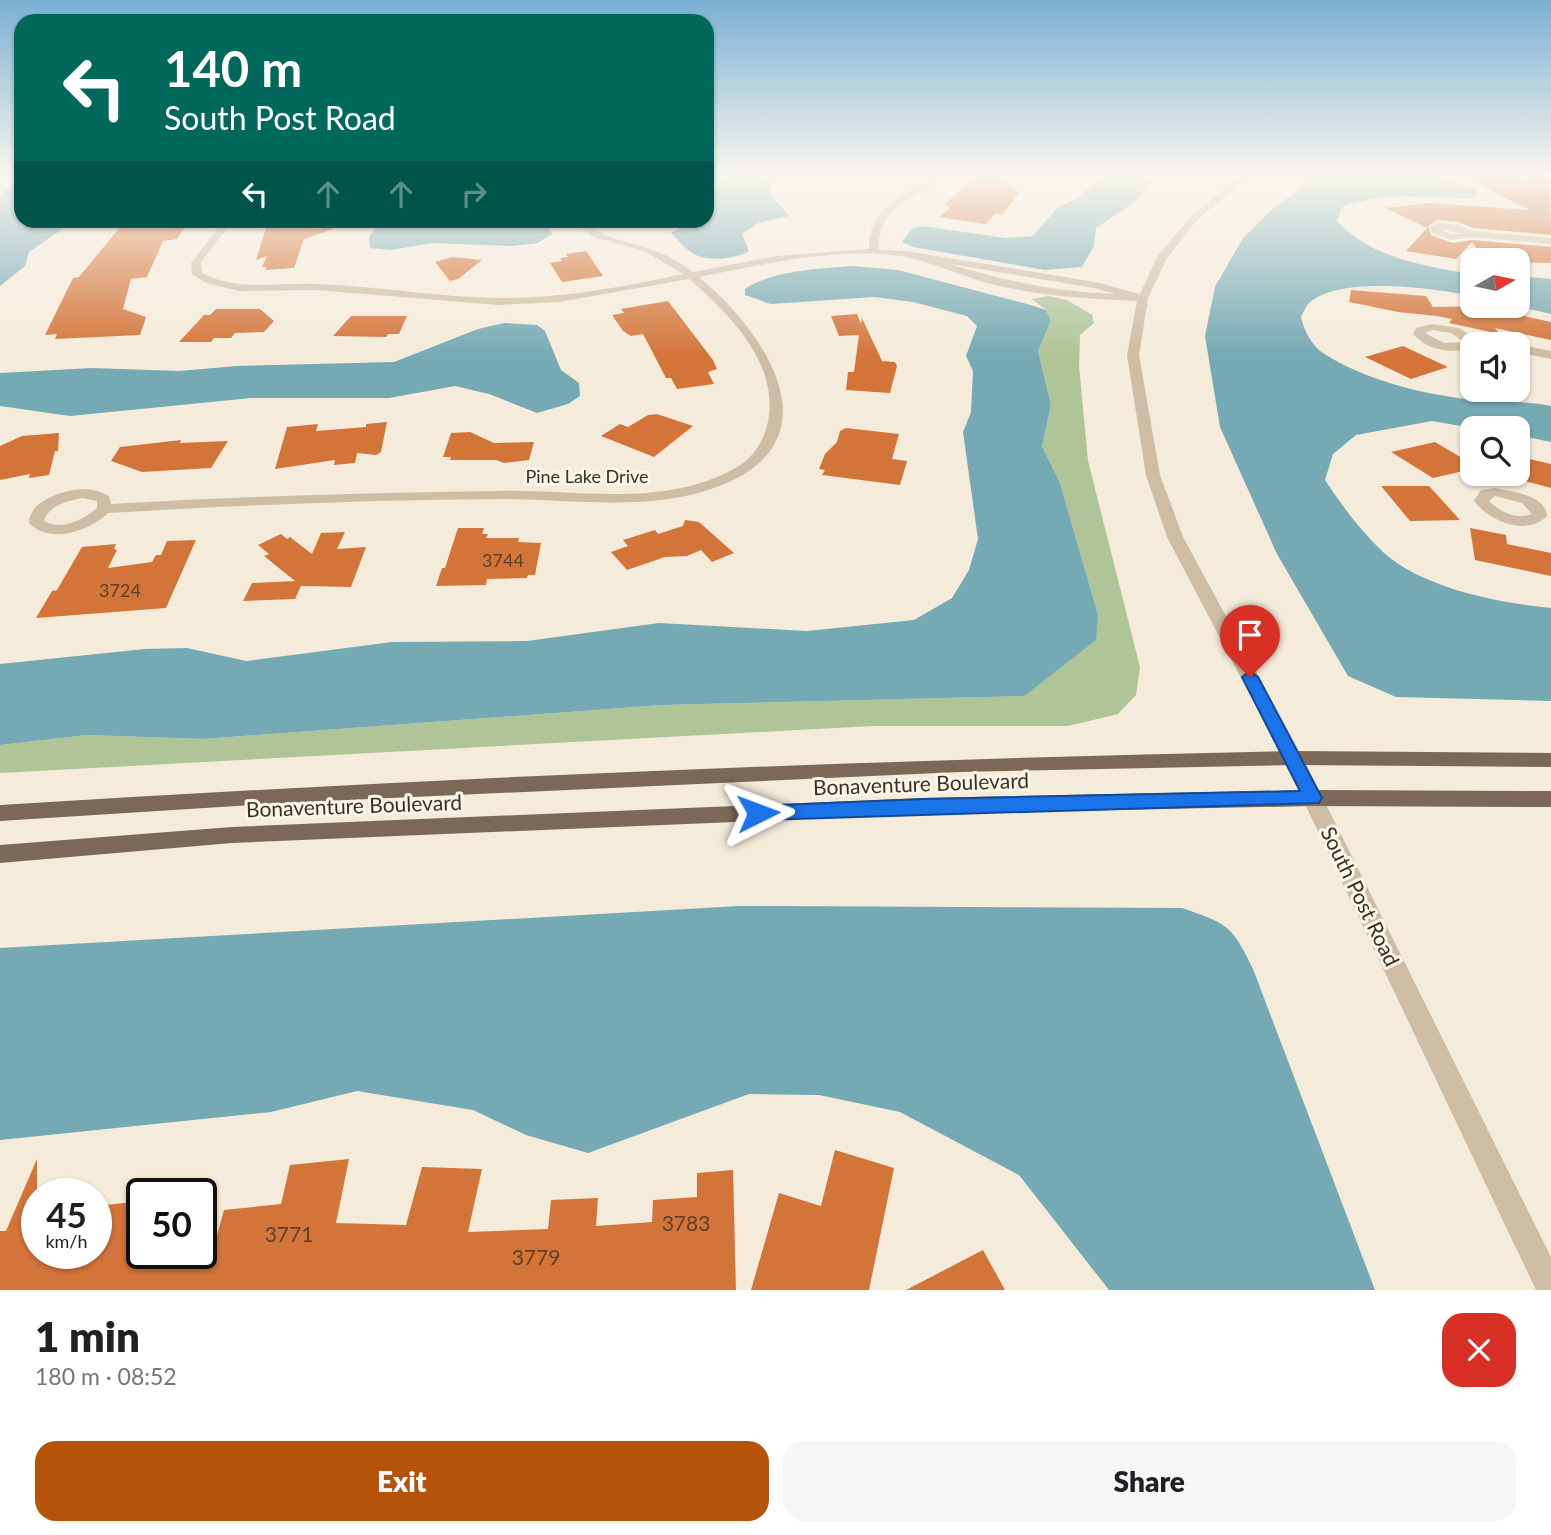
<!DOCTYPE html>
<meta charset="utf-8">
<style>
body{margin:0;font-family:Lato,sans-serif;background:#f6f6f6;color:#202124;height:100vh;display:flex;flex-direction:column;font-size:26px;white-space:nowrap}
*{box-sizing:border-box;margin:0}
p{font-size:23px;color:#757577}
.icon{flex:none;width:38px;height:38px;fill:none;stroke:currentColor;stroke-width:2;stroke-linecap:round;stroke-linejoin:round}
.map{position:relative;height:1290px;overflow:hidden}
.details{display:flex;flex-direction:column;background:#fff;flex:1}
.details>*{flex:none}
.hud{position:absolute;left:14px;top:14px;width:700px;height:214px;border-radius:21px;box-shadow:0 2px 5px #0004;background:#00695c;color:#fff;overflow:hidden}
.needle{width:46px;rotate:81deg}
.controls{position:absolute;left:1460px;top:248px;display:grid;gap:14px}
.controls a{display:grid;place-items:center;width:70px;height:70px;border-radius:14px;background:#fff;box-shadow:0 2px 5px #0004;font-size:35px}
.speed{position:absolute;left:21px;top:1178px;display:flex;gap:14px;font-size:35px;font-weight:700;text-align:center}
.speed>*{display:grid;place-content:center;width:91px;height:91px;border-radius:50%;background:#fff;box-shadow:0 2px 5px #0004;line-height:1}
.speed small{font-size:18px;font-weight:400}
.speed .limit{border:4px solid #111;border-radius:10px;background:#fff;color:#111}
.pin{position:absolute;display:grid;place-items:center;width:60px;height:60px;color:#fff;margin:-72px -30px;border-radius:50% 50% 50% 0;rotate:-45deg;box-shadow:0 0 7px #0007}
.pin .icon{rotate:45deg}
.me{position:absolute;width:77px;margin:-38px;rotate:87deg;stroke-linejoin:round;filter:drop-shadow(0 0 5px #0008)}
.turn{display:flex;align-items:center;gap:24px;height:147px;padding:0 35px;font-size:32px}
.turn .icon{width:91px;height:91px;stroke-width:2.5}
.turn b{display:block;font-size:49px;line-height:60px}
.lanes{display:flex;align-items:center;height:66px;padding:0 35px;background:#0003;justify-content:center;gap:35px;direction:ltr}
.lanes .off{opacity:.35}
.round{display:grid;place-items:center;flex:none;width:74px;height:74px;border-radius:21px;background:#f6f6f6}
.summary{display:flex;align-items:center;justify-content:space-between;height:119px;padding:0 35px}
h1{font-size:42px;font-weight:800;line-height:52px}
.action{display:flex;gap:14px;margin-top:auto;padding:14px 35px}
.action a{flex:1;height:80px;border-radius:21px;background:#b45309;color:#fff;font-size:28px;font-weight:800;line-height:80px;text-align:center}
.action a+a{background:#f6f6f6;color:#202124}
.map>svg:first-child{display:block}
.green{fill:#afc598}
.water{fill:#75a9b4}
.building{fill:#d37439}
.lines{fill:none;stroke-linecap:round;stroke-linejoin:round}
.minor{fill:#cebda4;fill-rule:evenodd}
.major{fill:#7c6856;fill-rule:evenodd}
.route{fill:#1a73e8;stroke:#114b97;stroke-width:2}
.labels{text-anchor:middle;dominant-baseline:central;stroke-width:6;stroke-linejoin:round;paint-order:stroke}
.far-street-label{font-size:18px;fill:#382f27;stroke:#fbf5e6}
.number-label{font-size:18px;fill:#5f402c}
.street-label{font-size:21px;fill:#382f27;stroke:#fbf5e6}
.near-number-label{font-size:21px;fill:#5f402c}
</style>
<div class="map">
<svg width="1551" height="1290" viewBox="0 0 1551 1290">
<rect width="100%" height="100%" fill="#f4ebda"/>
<path class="green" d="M1048,296L1067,300L1092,315L1094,323L1080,335L1079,366L1088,461L1140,667L1136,695L1118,714L1068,726H872L0,773V745L87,735L203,739L663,705L1024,696L1098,615L1060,483L1042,446L1051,405L1038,351L1051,321L1046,310L1032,299Z"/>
<path class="water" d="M724,175H780L771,185V195L789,216L758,223L742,234L749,251C736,259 712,261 698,256C688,252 678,240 671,233L692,221L707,220C707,204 712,187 724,175Z
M1103,175H1162L1148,185L1138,200L1096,228L1094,246L1082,267L1045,270L913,247L902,242L913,228L921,226L1006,238L1033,236L1057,208L1078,198Z
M1312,175H1437L1474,189L1477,194L1473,198C1427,199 1388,190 1342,207L1337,221C1371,258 1424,266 1472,274V296C1435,288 1339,275 1309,303C1306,306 1303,313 1301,317C1304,330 1311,345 1323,353C1363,379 1418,393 1465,399C1494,403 1523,400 1551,406V442L1517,435V429H1478L1432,421L1356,435L1333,454L1325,480C1342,506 1360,530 1383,552C1422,588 1499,603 1551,608V701L1396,697L1348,676L1277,554L1220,427L1205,336L1215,287L1243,238L1269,212L1313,179Z
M21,178V220L74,221L29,252L25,266L0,286V195Z
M381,221L539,223L548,227L552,234L538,243L512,246L432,243L391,250L370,248L369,237Z
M853,266L898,270L1027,304L1046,310L1051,321L1038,351L1051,405L1042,446L1060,483L1098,615L1096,640L1024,696L663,705L203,739L87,735L0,745V664L145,649L187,648L246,661L392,642L527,641L659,623L807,631L914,620L952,598L969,570L978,539L963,432L971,412L973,371L966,356L977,326L967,316L913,302L874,297L771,304L745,295V289C770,271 822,268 853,266Z
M1517,276L1551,279V314L1517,306Z
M504,323L537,325L545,331L561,370L579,383L580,396L568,404L537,413L489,394L455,386L389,398H251L70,416L0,406V373L92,368L179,371L237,366L394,362L478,329Z
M739,906L1182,908C1228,924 1232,925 1253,969L1375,1290H1109L1019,1175L900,1112L819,1095L749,1094L588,1153L526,1135L473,1110L357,1091L271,1112L0,1140V948Z"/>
<path class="building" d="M977,175H1015L1005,186L1015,187L1014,189H1018L1016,192H1020L1002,215L995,214L985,224L939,217L949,209V206L944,205Z
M1461,175H1549L1551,235L1473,228L1458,222L1438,220L1428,226L1431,235L1452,243L1472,240L1551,247V263L1486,261L1472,242L1456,259L1406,251L1427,228L1385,208L1430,203L1529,210Z
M126,220H190L177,239L163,241L147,277L131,279L123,309L146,317L140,335L55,339L57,334L45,335L73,278L79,277Z
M277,220H349L350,223L304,239L294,268L265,270L267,267H262L267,256L256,260L267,225Z
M586,251L603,276L562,282L550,263L562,261L560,258L568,257L566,254Z
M452,257L482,260L458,279L450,281L435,262Z
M1351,290L1426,296L1433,307L1490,306L1521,313L1520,315L1551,322V340L1495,328L1500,334L1449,323L1452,319L1437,316L1398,312L1349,302Z
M668,301L713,360L717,369L708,372L714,384L677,389L671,378H666L643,334L631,336L623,331L612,315L624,313L621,309Z
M216,309H260L274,321L264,332L235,333L231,338H214L211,342H179L204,315H210Z
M857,314L861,324L862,318L882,361L895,362L897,366L890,393L846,390L848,372H854L859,335L839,336L831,316Z
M351,316H407L399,334H388L386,337L333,336Z
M1403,346L1448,367L1411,379L1365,357Z
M657,414L693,426L654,457L601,436L620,424L628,427L648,415Z
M387,422L381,452L376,455L357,453L355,463L334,465L335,460L275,469L287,427L318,424L316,431L366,427V424Z
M846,428L899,434L892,459L907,461L900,485L822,475L825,470L819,469L825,454L837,442L840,431Z
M470,432L494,443L534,442L529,460L504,463L496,460H450L451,457H443L451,433Z
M59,433L58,451H55L49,475L29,478L30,474L0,480V446L22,436Z
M181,440L180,443L228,441L211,468L142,472L111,461L120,447Z
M1435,442L1472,464V469L1433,478L1391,452Z
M1517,456L1551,464V488L1517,479Z
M1381,486H1429L1460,520L1410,521Z
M685,520L699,522L734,553L712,562L701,550L687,556L665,557L627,570L611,552L628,546L623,540L655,530L658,534L683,526Z
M458,528H484L482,534H488L486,538H519L518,542L541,543L535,575H528L527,578L487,579L486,585L436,586L442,568H445Z
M1470,528L1506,535L1507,544L1551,553V576L1475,560Z
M345,532L337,549L366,547L351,587L301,586L295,599L243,601L252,583L295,581L264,556L269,554L258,545L281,534L287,539L290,537L312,554L321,533Z
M196,540L166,608L36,618L52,591L57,590L82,547L116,544L114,549L117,550L108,568L152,562L156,555H161L167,541Z
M835,1150L894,1168L869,1290H751L779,1193L821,1206Z
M37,1159V1253H96V1206L142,1201V1253H212L224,1210L281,1204L290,1165L349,1159L336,1223L406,1225L422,1167L482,1169L468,1232L548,1229L551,1200L598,1198L596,1226L652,1222L653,1200L697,1197V1173L733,1170L736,1290H0V1231H6Z
M983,1250L1005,1290H906Z"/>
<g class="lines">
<path class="minor" d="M936,175H947C918,198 876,205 879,250L906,251L1095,282L1140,294L1157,257L1192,215L1242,175H1252L1198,219L1167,258L1148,298L1139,355L1160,475L1183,537L1303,758L1551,1257V1290H1536L1283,758L1167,537L1146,475L1127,355L1137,301C1091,299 1044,296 999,286C967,279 938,264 906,257C846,245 759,265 699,277C764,331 838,438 722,485C653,513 573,499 501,499C370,500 239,505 108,513C89,531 50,545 29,523C29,498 74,486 93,490C99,491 104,494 109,496L111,504C240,496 369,493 498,491C575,489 666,509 737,467C753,458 762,443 767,426C782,366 730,314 689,279L559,302L498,305L316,290L239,291L206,283L192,274L191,263L224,220H233L201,263L202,273C238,292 278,282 317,284C378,286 437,297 498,298C560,299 622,287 683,274L646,252L591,236L574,220C587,220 595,231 608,236C644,249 659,247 693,272L777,256L869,249C867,208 906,194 936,175ZM950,264L1094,288L1115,294C1058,292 1004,281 950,264ZM83,498L97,501V508C83,520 62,531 44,521C49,505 68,501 83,498Z
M1438,223L1458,225L1472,231L1551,238V244L1472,237L1452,240L1432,233L1430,227ZM1440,229L1463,234H1450Z
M1432,324L1459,328L1473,337L1506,345H1472V348C1451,354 1428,351 1413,334L1416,328ZM1432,330L1451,333L1464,342L1444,343L1425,333Z
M1517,344L1551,351V359L1517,352Z
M1495,488C1512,492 1545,494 1547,516C1526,537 1489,521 1474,501L1481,490ZM1495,496L1522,503L1532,514C1516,520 1500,512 1489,501Z"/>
<path class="major" d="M1293,751L1551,753V767L1293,765L960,772L283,803L0,821V805C431,778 862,760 1293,751Z
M1313,790L1551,791V807L1313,806L924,814L232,843L0,863V845L232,827L924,798Z"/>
</g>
<linearGradient id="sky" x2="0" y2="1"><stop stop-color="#7ab0d3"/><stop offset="0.49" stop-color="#faf6ee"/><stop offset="1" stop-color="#faf6ee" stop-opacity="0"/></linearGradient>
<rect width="1551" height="356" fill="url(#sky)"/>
<path class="route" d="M1250,671L1258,677L1322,798L1319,803L758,820L751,818L749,813L751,808L758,806L924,799L1300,791L1242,677Z"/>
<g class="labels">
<g class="far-street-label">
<text x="587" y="476">Pine Lake Drive</text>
</g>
<g class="number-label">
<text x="503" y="560">3744</text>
<text x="120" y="590">3724</text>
</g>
<g class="street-label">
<text transform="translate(921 783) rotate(-2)">Bonaventure Boulevard</text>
<text transform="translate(354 805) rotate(-2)">Bonaventure Boulevard</text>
<text transform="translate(1361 896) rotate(64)">South Post Road</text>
</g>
<g class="near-number-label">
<text x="686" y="1222">3783</text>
<text x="289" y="1233">3771</text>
<text x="536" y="1256">3779</text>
</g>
</g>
</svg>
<div class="controls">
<a><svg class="needle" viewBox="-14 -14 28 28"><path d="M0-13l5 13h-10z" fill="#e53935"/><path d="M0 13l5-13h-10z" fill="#757577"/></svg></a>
<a><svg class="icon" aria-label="sound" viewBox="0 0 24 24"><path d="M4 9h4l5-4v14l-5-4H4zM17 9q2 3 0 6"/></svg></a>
<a><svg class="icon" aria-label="search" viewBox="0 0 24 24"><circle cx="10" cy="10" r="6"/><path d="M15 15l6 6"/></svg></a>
</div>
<div class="speed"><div>45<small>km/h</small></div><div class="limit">50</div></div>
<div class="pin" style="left:1250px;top:677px;background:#d93025"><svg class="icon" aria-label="arrive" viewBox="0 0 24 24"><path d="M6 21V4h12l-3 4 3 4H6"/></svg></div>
<svg class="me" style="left:758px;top:813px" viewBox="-20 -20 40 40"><path d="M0-17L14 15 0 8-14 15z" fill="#1a73e8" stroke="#fff" stroke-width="4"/></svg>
<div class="hud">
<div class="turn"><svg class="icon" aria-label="left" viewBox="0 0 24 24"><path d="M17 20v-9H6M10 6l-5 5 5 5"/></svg><div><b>140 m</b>South Post Road</div></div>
<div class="lanes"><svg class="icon" aria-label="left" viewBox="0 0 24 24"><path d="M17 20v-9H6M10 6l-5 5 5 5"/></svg><svg class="icon off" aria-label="ahead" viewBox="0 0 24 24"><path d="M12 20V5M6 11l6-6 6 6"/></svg><svg class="icon off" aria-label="ahead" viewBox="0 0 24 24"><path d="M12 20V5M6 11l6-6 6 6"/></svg><svg class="icon off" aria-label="right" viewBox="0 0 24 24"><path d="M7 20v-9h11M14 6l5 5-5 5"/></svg></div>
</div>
</div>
<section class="details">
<div class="summary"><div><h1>1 min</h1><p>180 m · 08:52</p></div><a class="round" style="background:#d93025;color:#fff"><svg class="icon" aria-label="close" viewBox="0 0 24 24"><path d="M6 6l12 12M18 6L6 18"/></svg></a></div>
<div class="action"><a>Exit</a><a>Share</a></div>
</section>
